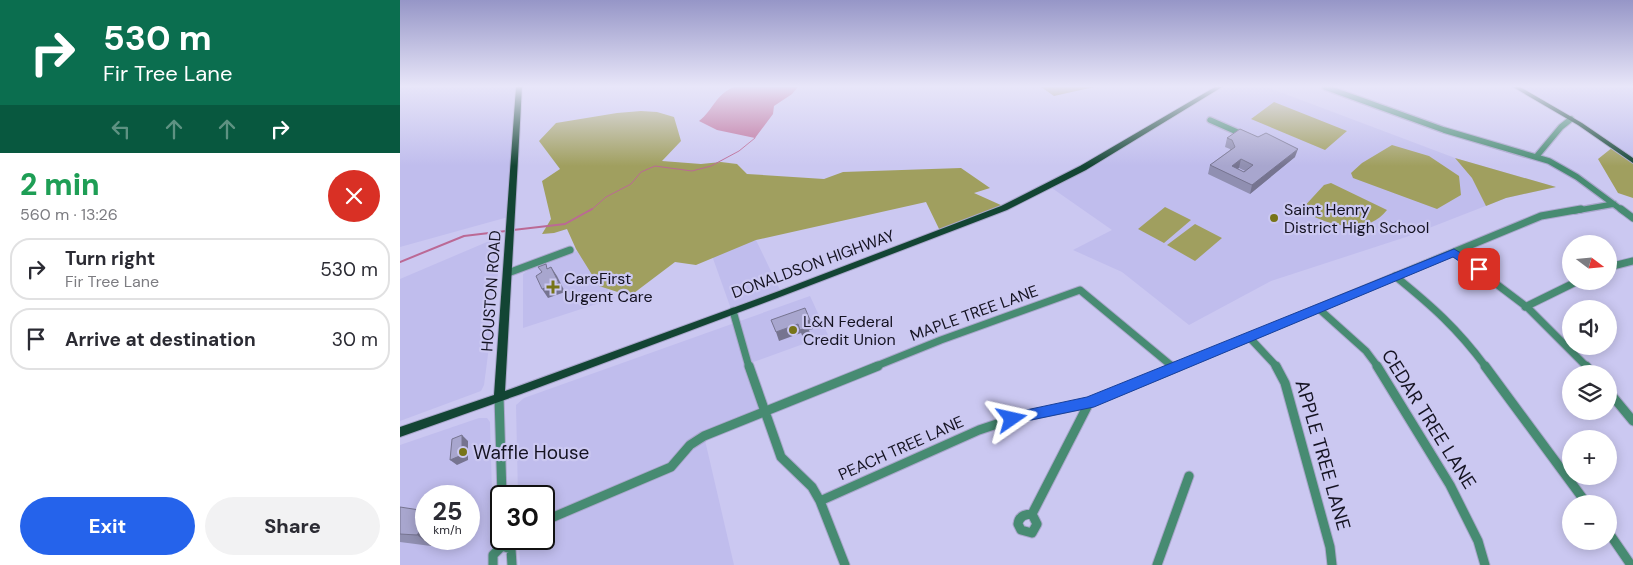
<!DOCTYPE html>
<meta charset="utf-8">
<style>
body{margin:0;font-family:"DM Sans",sans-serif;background:#f2f2f3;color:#2b2b33;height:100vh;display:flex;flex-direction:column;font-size:19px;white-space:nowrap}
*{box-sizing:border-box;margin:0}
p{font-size:16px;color:#7c7c81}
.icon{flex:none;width:28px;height:28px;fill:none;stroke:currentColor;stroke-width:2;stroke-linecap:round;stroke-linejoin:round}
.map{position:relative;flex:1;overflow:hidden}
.side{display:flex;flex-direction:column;background:#fff;width:400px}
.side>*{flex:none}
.banner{background:#0b6e4f;color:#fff;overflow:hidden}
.needle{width:32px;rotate:106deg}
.tools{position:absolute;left:1162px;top:235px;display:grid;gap:10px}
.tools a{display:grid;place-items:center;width:55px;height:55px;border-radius:50%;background:#fff;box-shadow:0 2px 12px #0003;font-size:25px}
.speed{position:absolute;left:15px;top:485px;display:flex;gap:10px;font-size:25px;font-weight:700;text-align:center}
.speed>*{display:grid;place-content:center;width:65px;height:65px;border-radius:50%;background:#fff;box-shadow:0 2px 12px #0003;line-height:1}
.speed small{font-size:12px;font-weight:400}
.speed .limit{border:2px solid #111;border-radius:8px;background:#fff;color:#111}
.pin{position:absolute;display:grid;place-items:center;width:42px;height:42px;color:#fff;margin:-21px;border-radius:10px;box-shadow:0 2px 8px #0006}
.me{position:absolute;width:55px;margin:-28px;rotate:79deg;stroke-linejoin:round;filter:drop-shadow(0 0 4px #0008)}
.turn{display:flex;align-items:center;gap:18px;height:105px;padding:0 20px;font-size:22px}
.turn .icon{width:65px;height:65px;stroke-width:2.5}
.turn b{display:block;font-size:35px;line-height:42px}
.lanes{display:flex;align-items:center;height:48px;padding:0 20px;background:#0003;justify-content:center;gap:25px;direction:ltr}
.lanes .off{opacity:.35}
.round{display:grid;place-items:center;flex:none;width:52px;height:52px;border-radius:26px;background:#f2f2f3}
.headline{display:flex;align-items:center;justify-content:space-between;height:85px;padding:0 20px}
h1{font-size:30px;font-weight:800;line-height:38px;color:#1e9e55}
.action{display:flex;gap:10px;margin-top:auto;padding:10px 20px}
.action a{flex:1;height:58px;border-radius:30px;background:#2563eb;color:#fff;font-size:20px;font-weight:800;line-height:58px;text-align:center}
.action a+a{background:#f2f2f3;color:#2b2b33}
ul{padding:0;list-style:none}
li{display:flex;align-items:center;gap:15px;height:62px;margin:0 10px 8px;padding:0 10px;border:2px solid #e1e1e2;border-radius:20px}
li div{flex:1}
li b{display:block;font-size:19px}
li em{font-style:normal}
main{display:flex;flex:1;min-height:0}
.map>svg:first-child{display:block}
.built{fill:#c0bded;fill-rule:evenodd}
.green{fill:#a09f5f}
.water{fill:#bb6995}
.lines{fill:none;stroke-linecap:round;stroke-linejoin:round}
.stream-far1{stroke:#bb6995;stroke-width:1}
.stream{stroke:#bb6995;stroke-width:2}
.minor-far2-casing{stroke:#aaa7cc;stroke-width:8}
.minor-far1-casing{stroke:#aaa7cc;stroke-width:9}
.minor-casing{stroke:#aaa7cc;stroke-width:11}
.major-casing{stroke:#aaa7cc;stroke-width:2}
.minor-far2{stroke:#478b72;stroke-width:5.5}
.minor-far1{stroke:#478b72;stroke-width:7}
.minor{stroke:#478b72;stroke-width:9}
.major{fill:#134534;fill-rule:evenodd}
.wall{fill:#908fb1;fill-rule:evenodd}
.shaded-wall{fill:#767490}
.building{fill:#a8a6ce;stroke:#767490;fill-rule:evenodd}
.route{fill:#2563eb;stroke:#184099}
.poi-dot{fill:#777418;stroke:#cbc8f1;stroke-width:2}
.labels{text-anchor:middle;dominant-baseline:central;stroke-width:4.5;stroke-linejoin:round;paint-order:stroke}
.poi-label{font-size:16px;fill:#151322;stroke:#cbc8f1;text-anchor:start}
.street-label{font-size:16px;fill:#151322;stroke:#cbc8f1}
.near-street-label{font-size:19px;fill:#151322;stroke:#cbc8f1}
.near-poi-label{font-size:19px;fill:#151322;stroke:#cbc8f1;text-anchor:start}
</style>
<main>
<section class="side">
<div class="banner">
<div class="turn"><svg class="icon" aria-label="right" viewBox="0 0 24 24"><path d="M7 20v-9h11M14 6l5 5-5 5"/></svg><div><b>530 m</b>Fir Tree Lane</div></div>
<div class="lanes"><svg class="icon off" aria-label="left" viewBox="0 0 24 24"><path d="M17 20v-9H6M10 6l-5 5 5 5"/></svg><svg class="icon off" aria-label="ahead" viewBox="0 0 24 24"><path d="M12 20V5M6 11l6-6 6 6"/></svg><svg class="icon off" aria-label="ahead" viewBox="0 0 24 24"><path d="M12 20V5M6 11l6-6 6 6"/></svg><svg class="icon" aria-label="right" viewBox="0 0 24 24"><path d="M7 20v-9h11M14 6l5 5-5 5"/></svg></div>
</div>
<div class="headline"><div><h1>2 min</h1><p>560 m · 13:26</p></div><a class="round" style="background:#d93025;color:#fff"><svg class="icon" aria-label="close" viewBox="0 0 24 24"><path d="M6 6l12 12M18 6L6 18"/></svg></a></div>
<ul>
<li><svg class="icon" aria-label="right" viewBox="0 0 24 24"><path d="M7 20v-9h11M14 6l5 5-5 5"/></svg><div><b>Turn right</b><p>Fir Tree Lane</p></div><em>530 m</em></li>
<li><svg class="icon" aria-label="arrive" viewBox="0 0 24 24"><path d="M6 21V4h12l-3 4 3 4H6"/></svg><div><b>Arrive at destination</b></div><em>30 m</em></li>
</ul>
<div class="action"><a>Exit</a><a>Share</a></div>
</section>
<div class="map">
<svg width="1233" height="565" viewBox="0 0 1233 565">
<rect width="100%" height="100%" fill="#cbc8f1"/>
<path class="built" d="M0,87H119L112,216L0,247Z
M819,87H867L1055,158L1156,187L1106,198L1006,237L871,281L789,325L722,272L673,250L712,230L649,186Z
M1116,87H1233V161L1180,124Z
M101,236L97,286L84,385L81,391L0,421V279Z
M356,240L381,292L331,309L310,250Z
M177,251L215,298L123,328V274L130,269Z
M410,296L428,335L348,364L365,410L304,436L334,565H120L119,539H144V496H118L116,405L124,398Z
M79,418H87L90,422L94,565H0V445ZM26,496H69V539H26Z"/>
<path class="green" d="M641,87H694L654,96Z
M874,102L947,131L925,150L851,119Z
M241,111L257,112L274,117L281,141L262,161L301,164L321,162L337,164L347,174L424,179L443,172L561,168L590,188L574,193L603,206L541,233L526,202L356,240L296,265L275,262L230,296L199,286L176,249L167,229L154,233L142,234L151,219L142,181L160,169L139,141L156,123L217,113Z
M992,145L1029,156L1059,176L1061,195L1037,209L953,178L951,173L962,163Z
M1213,147L1233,161V198L1218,193L1198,159Z
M1055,158L1156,187L1106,198L1086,206L1072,178Z
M931,183L987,210C966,237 926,225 901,210L924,185Z
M765,207L791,220L764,243L738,229Z
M795,224L822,238L795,261L767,245Z"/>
<path class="water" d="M334,87H398L392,94L374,106L373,114L355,138L317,130L299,121C314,109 315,95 334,87Z"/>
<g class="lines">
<path class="stream-far1" d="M190,211L206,197L231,184L241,172L255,166L292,171L311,166L339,151L355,138"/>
<path class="stream" d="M113,230L165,224L192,209
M0,262L64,236L106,231"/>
<defs>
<path id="minor-far2" d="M925,87L1044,130L1149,161L1177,177L1223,211
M810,120L844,135
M1136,157L1161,127L1171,119
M1174,211L1214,204"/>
<path id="minor-far1" d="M1221,209L1233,218
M1054,252L1128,308L1187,367
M1209,267L1233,261
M108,273L170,250
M995,276C1032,306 1057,328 1086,367
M1125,307L1178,281
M918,308L966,351L978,367
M333,311L349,367
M849,337L877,367
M474,367L541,340L680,290L773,367
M776,367L1141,216L1181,209"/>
<path id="minor" d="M349,366L381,457L412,487L420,501L445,565
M771,366L774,368
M876,366L885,383L930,547L932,565
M977,366L1050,485L1078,541L1085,565
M1085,366L1187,504
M1186,366L1193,374
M1209,392L1233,421
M99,397L102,496
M420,501L579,430L612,419L689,403L779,366
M632,514L637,524L632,533L621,530L618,524C619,516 625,514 632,514Z
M632,514L689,403
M144,521L271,467L290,445L304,436L478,366
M1209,533L1231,565
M102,546L111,549L112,565
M93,565V555L102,546L103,539
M757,565L789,476"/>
<path id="major" d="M116,87H122L105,391L379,291L601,206L680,166L815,87H822L686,170L607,210L385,295L121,394L0,437V427L94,395Z
M1113,87H1120L1182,123L1233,158V163L1178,125Z"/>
</defs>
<use href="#minor-far2" class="minor-far2-casing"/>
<use href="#minor-far1" class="minor-far1-casing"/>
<use href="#minor" class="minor-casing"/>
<use href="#major" class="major-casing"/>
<use href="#minor-far2" class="minor-far2"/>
<use href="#minor-far1" class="minor-far1"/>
<use href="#minor" class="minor"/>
<use href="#major" class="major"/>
</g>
<path class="wall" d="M827,138L895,157L850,194L808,174L810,165L830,150V149L825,147ZM839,168L845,171L844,172L837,169Z
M0,507L26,539H36L31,546L0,542Z"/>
<path class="shaded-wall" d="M898,149L895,157L850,194L852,185Z
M841,159L839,168L830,174L832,166Z
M151,267L157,276L165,292L148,298L142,289Z
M410,320L413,329L409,330L411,336L403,338L400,330L406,321Z
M398,324L401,333L379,341L376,332Z
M62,435L68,441V460L57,465L50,460Z
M26,523V539H36L31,546L17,535Z"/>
<path class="building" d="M840,129L858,137L866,133L898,149L852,185L810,165L835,147L832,140L827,138ZM841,159L853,165L844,172L832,166Z
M146,264L147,269L151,267L159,283L142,289L136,276L142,272L138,267Z
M405,308L410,320L406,321L408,327L400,330L398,324L376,332L371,320Z
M62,435V455L50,460L52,439Z
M0,507L26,511V523L17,535L0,534Z"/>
<linearGradient id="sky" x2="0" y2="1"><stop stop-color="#9696c7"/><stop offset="0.52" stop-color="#e8e6f9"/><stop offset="1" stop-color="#e8e6f9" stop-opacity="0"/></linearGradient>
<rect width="1233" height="166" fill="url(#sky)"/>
<path class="route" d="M1054,249L1083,266L1085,269L1083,272H1075L1053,257L694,407L612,424L607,423L605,419L607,415L612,413L687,397Z"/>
<g class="poi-dot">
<circle cx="874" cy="218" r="5"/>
<path d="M150.5 279.5h5v5h5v5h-5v5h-5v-5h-5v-5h5z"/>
<circle cx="393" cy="330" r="5"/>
<circle cx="63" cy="452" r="5"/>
</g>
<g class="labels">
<g class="poi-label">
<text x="884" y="209">Saint Henry<tspan x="884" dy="18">District High School</tspan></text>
<text x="164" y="278">CareFirst<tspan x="164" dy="18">Urgent Care</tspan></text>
<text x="403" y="321">L&amp;N Federal<tspan x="403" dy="18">Credit Union</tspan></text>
</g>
<g class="street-label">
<text transform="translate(413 264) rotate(-20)">DONALDSON HIGHWAY</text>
<text transform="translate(91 291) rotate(-86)">HOUSTON ROAD</text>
<text transform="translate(574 313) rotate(-20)">MAPLE TREE LANE</text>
<text transform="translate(501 448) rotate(-24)">PEACH TREE LANE</text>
</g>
<g class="near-street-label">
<text transform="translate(1029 419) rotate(58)">CEDAR TREE LANE</text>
<text transform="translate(923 455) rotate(74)">APPLE TREE LANE</text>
</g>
<g class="near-poi-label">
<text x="73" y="452">Waffle House</text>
</g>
</g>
</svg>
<div class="tools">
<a><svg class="needle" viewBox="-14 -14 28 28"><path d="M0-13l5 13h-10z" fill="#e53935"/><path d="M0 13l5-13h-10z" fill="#7c7c81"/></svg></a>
<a><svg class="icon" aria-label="sound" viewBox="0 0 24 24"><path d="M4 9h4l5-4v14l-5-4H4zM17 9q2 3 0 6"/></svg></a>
<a><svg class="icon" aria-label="layers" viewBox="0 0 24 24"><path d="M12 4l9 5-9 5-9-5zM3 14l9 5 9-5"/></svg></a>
<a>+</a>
<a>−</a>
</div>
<div class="speed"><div>25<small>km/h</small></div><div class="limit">30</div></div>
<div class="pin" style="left:1079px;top:269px;background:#d93025"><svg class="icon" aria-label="arrive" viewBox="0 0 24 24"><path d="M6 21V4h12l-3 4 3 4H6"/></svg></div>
<svg class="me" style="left:612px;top:419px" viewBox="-20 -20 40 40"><path d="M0-17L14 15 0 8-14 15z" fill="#2563eb" stroke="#fff" stroke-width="4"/></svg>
</div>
</main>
